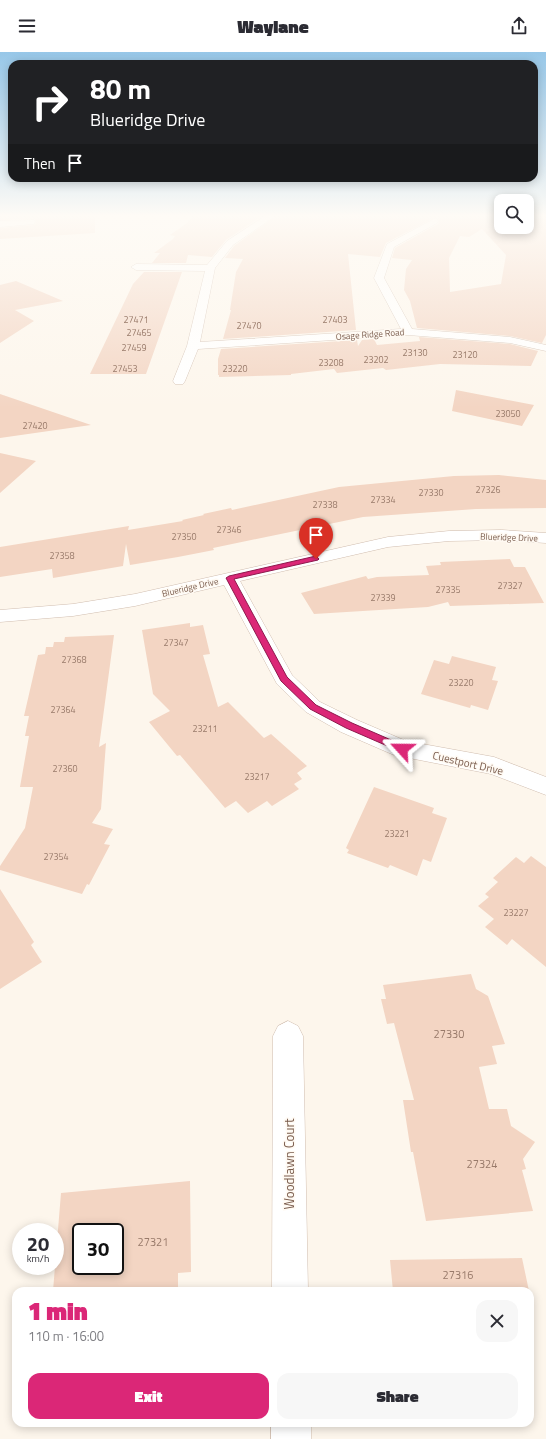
<!DOCTYPE html>
<meta charset="utf-8">
<style>
body{margin:0;font-family:"Titillium Web",sans-serif;background:#f7f7f7;color:#2b2b33;height:100vh;display:flex;flex-direction:column;font-size:15px;white-space:nowrap}
*{box-sizing:border-box;margin:0}
p{font-size:13px;color:#7c7c81}
.icon{flex:none;width:22px;height:22px;fill:none;stroke:currentColor;stroke-width:2;stroke-linecap:round;stroke-linejoin:round}
.map{position:relative;flex:1;overflow:hidden}
.sheet{position:absolute;left:12px;top:1235px;width:522px;height:140px;display:flex;flex-direction:column;background:#fff;border-radius:12px;box-shadow:0 2px 10px #0003}
.sheet>*{flex:none}
.guide{position:absolute;left:8px;top:8px;width:530px;height:122px;border-radius:12px;box-shadow:0 2px 10px #0003;background:#202124;color:#fff;overflow:hidden}
.fabs{position:absolute;left:494px;top:142px;display:grid;gap:8px}
.fabs a{display:grid;place-items:center;width:40px;height:40px;border-radius:8px;background:#fff;box-shadow:0 2px 10px #0003;font-size:20px}
.speed{position:absolute;left:12px;top:1171px;display:flex;gap:8px;font-size:20px;font-weight:700;text-align:center}
.speed>*{display:grid;place-content:center;width:52px;height:52px;border-radius:50%;background:#fff;box-shadow:0 2px 10px #0003;line-height:1}
.speed small{font-size:10px;font-weight:400}
.speed .limit{border:2px solid #111;border-radius:6px;background:#fff;color:#111}
.pin{position:absolute;display:grid;place-items:center;width:34px;height:34px;color:#fff;margin:-41px -17px;border-radius:50% 50% 50% 0;rotate:-45deg;box-shadow:0 0 4px #0007}
.pin .icon{rotate:45deg}
.me{position:absolute;width:44px;margin:-22px;rotate:294deg;stroke-linejoin:round;filter:drop-shadow(0 0 3px #0008)}
.turn{display:flex;align-items:center;gap:14px;height:84px;padding:0 16px;font-size:18px}
.turn .icon{width:52px;height:52px;stroke-width:2.5}
.turn b{display:block;font-size:28px;line-height:34px}
.then{display:flex;align-items:center;height:38px;padding:0 16px;background:#0003;gap:8px;font-size:15px}
.round{display:grid;place-items:center;flex:none;width:42px;height:42px;border-radius:12px;background:#f7f7f7}
.summary{display:flex;align-items:center;justify-content:space-between;height:68px;padding:0 16px}
h1{font-size:24px;font-weight:800;line-height:30px;color:#db2777}
.button{display:flex;gap:8px;margin-top:auto;padding:8px 16px}
.button a{flex:1;height:46px;border-radius:12px;background:#db2777;color:#fff;font-size:16px;font-weight:800;line-height:46px;text-align:center}
.button a+a{background:#f7f7f7;color:#2b2b33}
header{display:flex;justify-content:space-between;align-items:center;height:52px;padding:0 16px;background:#fff;font-size:18px;font-weight:800}
.map>svg:first-child{display:block}
.building{fill:#f3d5c3;fill-rule:evenodd}
.lines{fill:none;stroke-linecap:round;stroke-linejoin:round}
.minor-casing{stroke:#d1beb0;stroke-width:1}
.minor{fill:#fff;fill-rule:evenodd}
.route{fill:#db2777;stroke:#8e194d}
.labels{text-anchor:middle;dominant-baseline:central;stroke-width:3;stroke-linejoin:round;paint-order:stroke}
.number-label{font-size:9px;fill:#987a6a}
.far-street-label{font-size:9px;fill:#7a5c4d;stroke:#fffaf3}
.street-label{font-size:11px;fill:#7a5c4d;stroke:#fffaf3}
.near-number-label{font-size:11px;fill:#987a6a}
.near-street-label{font-size:13px;fill:#7a5c4d;stroke:#fffaf3}
</style>
<header><svg class="icon" aria-label="menu" viewBox="0 0 24 24"><path d="M4 6h16M4 12h16M4 18h16"/></svg>Waylane<svg class="icon" aria-label="share" viewBox="0 0 24 24"><path d="M12 15V3M7 8l5-5 5 5M5 13v7h14v-7"/></svg></header>
<div class="map">
<svg width="546" height="1387" viewBox="0 0 546 1387">
<rect width="100%" height="100%" fill="#fdf6ec"/>
<path class="building" d="M0,162H95V181L0,187V176L34,173L36,171L34,166L0,168Z
M195,162H265L226,188L212,205L188,203L186,211H152L160,201H154L173,187L175,184L170,183L187,171Z
M279,162H501V175H527V162H546V283L542,291L510,284L417,276L410,249L404,238L406,217L412,208L392,206L395,196L438,172L439,170L438,166H434L386,191L380,205L348,202L356,278L223,287L231,258H230L236,220L243,207L225,206L234,194ZM482,177L506,203L501,232L450,240L449,206L460,184L469,185Z
M144,220H182L146,322H90L133,232Z
M16,229L63,249L15,258L34,269L0,291V233Z
M419,285L510,292L538,299L531,314L440,312L386,318L383,316L337,321L334,317L291,322V323L219,325V323H218V307L221,297L357,288L358,294L362,288L374,287L377,293L420,289Z
M456,338L534,353L522,374L452,359Z
M0,342L91,373L0,386Z
M0,401L36,409L0,441Z
M499,423L546,428V456L476,457L363,465L213,496L214,498L178,505L130,513L126,492L123,514L53,526L52,517L0,525V495L129,474L128,478L183,469L182,468L204,463L203,462L231,456L232,458L339,435L454,424Z
M510,507L514,515H525L544,551L450,554L448,550L428,555L314,562L301,541L366,524L368,527L377,525L429,523L426,514L441,513L440,510Z
M190,571V575L203,573L210,602L203,603L218,655L228,650L264,686L271,682L307,714L297,721L302,727L294,732L299,737L272,754L267,749L248,761L236,749L225,756L180,703L177,704L149,670L170,659L153,642L142,578Z
M114,583L99,695L106,691L101,757L92,771L113,777L104,792L110,793L89,833L87,832L82,842L0,818V814L25,776L33,735H20L29,684H25L29,664H24L38,603L45,602L46,595H53L54,590H64L65,585Z
M452,604L496,615L492,628L498,629L488,658L471,653L470,656L421,642L434,608L449,612Z
M374,735L434,756L432,761L447,766L431,810L423,807L417,824L390,813L388,816L347,801L349,798L346,796Z
M531,804L546,815V915L512,887L507,893L485,875L494,867L478,854L489,845L485,842L498,830L493,826L516,805L524,811Z
M0,837L34,890L31,893L42,910L0,937Z
M471,922L476,937L488,944L505,992L492,994L497,1012L479,1015L489,1057H507L511,1074L535,1090L523,1107L526,1117L522,1118L533,1159L426,1169L413,1100H411L403,1048H414L394,971L387,972L381,947H386L383,933Z
M190,1129L191,1220L178,1221V1239H53L61,1141ZM81,1180H115V1214H81Z
M522,1206L529,1239H393L390,1208Z"/>
<g class="lines">
<defs>
<path id="minor" d="M268,162H278L233,193L215,216L200,290L401,277L374,226L387,192L434,167H437L438,169L437,171L394,195L384,226L412,277L510,285L546,293V299L510,291L408,283L198,297L185,329L183,332H175L173,329L187,294L205,219L136,218L131,215L136,212L207,213L227,189Z
M31,168H34L35,170L34,172L0,175V169Z
M502,478L546,481V491L502,488L449,489L388,495L240,529L292,623L320,650L357,668L406,689L494,705L546,725V743L491,722L394,703L341,680L306,660L277,632L224,533L135,554L73,564L0,570V558L73,552L135,542L388,485L449,479Z
M288,969L298,974L303,984L308,1239H272L273,984L278,974Z
M271,1371H311V1387H271Z"/>
</defs>
<use href="#minor" class="minor-casing"/>
<use href="#minor" class="minor"/>
</g>
<linearGradient id="sky" x2="0" y2="1"><stop stop-color="#97c7e8"/><stop offset="0.46" stop-color="#fefbf6"/><stop offset="1" stop-color="#fefbf6" stop-opacity="0"/></linearGradient>
<rect width="546" height="356" fill="url(#sky)"/>
<path class="route" d="M316,504L319,507L318,508L234,527L287,625L316,653L352,671L405,694L407,697L405,699H399L346,676L310,657L281,629L226,526L229,524Z"/>
<g class="labels">
<g class="number-label">
<text x="136" y="267">27471</text>
<text x="335" y="267">27403</text>
<text x="249" y="273">27470</text>
<text x="139" y="280">27465</text>
<text x="134" y="295">27459</text>
<text x="415" y="300">23130</text>
<text x="465" y="302">23120</text>
<text x="376" y="307">23202</text>
<text x="331" y="310">23208</text>
<text x="125" y="316">27453</text>
<text x="235" y="316">23220</text>
<text x="508" y="361">23050</text>
<text x="35" y="373">27420</text>
<text x="488" y="437">27326</text>
<text x="431" y="440">27330</text>
<text x="383" y="447">27334</text>
<text x="325" y="452">27338</text>
<text x="229" y="477">27346</text>
<text x="184" y="484">27350</text>
<text x="62" y="503">27358</text>
<text x="510" y="533">27327</text>
<text x="448" y="537">27335</text>
<text x="383" y="545">27339</text>
<text x="176" y="590">27347</text>
<text x="74" y="607">27368</text>
<text x="461" y="630">23220</text>
<text x="63" y="657">27364</text>
<text x="205" y="676">23211</text>
<text x="65" y="716">27360</text>
<text x="257" y="724">23217</text>
<text x="397" y="781">23221</text>
<text x="56" y="804">27354</text>
<text x="516" y="860">23227</text>
</g>
<g class="far-street-label">
<text transform="translate(370 282) rotate(-4)">Osage Ridge Road</text>
<text transform="translate(509 485) rotate(2)">Blueridge Drive</text>
<text transform="translate(190 535) rotate(-13)">Blueridge Drive</text>
</g>
<g class="street-label">
<text transform="translate(468 711) rotate(13)">Cuestport Drive</text>
</g>
<g class="near-number-label">
<text x="449" y="982">27330</text>
<text x="482" y="1112">27324</text>
<text x="153" y="1190">27321</text>
<text x="458" y="1223">27316</text>
</g>
<g class="near-street-label">
<text transform="translate(289 1112) rotate(-90)">Woodlawn Court</text>
</g>
</g>
</svg>
<div class="fabs">
<a><svg class="icon" aria-label="search" viewBox="0 0 24 24"><circle cx="10" cy="10" r="6"/><path d="M15 15l6 6"/></svg></a>
</div>
<div class="speed"><div>20<small>km/h</small></div><div class="limit">30</div></div>
<div class="pin" style="left:316px;top:507px;background:#d93025"><svg class="icon" aria-label="arrive" viewBox="0 0 24 24"><path d="M6 21V4h12l-3 4 3 4H6"/></svg></div>
<svg class="me" style="left:402px;top:697px" viewBox="-20 -20 40 40"><path d="M0-17L14 15 0 8-14 15z" fill="#db2777" stroke="#fff" stroke-width="4"/></svg>
<div class="guide">
<div class="turn"><svg class="icon" aria-label="right" viewBox="0 0 24 24"><path d="M7 20v-9h11M14 6l5 5-5 5"/></svg><div><b>80 m</b>Blueridge Drive</div></div>
<div class="then">Then<svg class="icon" aria-label="arrive" viewBox="0 0 24 24"><path d="M6 21V4h12l-3 4 3 4H6"/></svg></div>
</div>
<section class="sheet">
<div class="summary"><div><h1>1 min</h1><p>110 m · 16:00</p></div><a class="round"><svg class="icon" aria-label="close" viewBox="0 0 24 24"><path d="M6 6l12 12M18 6L6 18"/></svg></a></div>
<div class="button"><a>Exit</a><a>Share</a></div>
</section>
</div>
